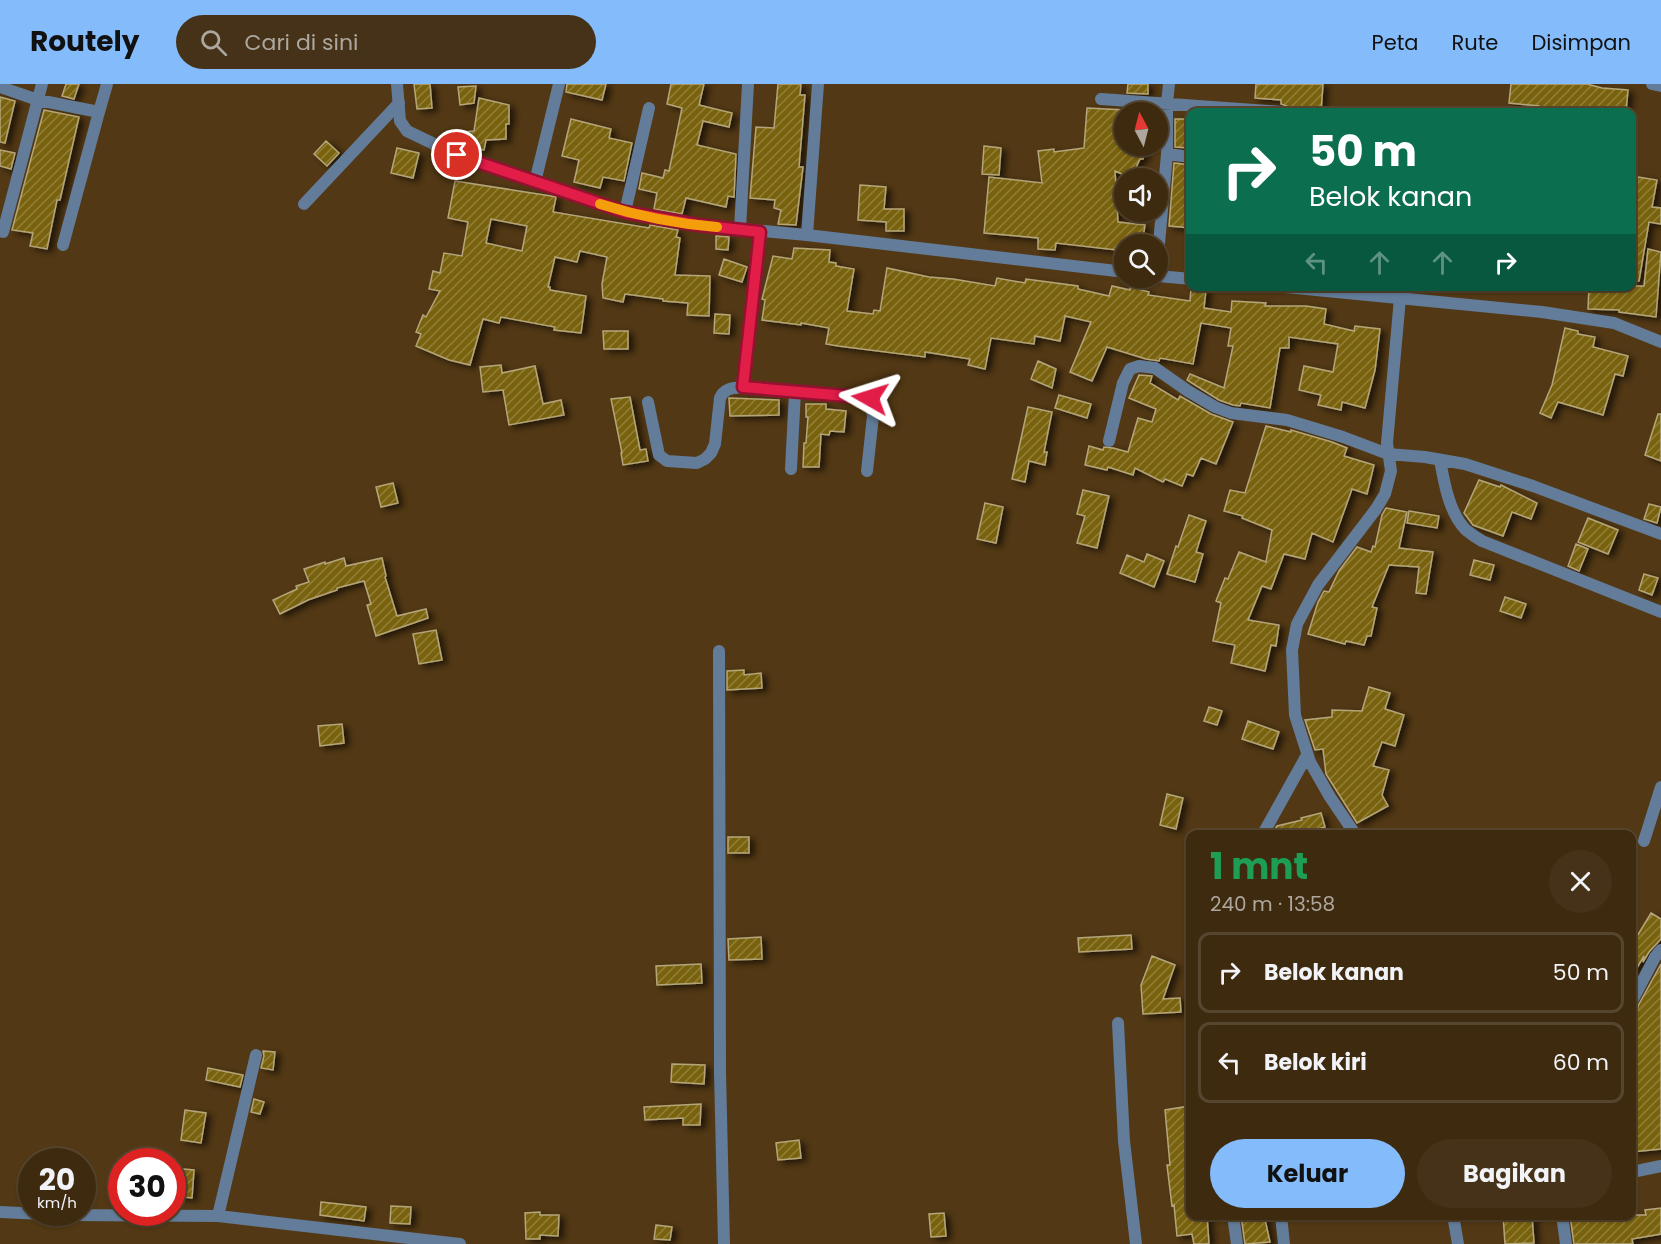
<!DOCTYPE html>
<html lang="id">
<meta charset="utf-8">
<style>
body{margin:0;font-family:Poppins,sans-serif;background:#453218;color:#f1f3f6;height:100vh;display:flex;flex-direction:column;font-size:22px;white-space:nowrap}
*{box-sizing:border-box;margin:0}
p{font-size:20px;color:#ada79e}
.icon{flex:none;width:33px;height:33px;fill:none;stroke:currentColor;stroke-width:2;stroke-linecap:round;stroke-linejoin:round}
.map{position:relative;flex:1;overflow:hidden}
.details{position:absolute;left:1186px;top:746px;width:450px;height:390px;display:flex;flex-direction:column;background:#3e2a0f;border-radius:12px;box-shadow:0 2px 4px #0004,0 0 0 2px #57462f}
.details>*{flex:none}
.hud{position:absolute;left:1186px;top:24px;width:450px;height:183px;border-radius:12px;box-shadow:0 2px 4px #0004,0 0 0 2px #57462f;background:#0b6e4f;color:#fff;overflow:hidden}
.needle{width:39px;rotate:353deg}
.tools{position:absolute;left:1114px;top:18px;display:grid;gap:12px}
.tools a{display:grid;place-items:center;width:54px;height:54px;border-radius:50%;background:#3e2a0f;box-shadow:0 2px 4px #0004,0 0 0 2px #57462f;font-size:30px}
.speed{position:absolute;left:18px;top:1064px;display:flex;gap:12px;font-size:30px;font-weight:700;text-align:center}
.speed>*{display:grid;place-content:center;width:78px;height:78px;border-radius:50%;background:#3e2a0f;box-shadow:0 2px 4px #0004,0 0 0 2px #57462f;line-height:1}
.speed small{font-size:15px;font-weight:400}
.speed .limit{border:9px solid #d22;background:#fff;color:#111}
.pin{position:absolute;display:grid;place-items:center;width:51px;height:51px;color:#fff;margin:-26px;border:3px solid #fff;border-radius:50%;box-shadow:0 2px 6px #0007}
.me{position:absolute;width:66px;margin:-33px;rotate:276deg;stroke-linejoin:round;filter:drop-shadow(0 0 4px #0008)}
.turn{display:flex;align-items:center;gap:21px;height:126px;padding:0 24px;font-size:27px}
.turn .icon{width:78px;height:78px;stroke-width:2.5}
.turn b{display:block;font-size:42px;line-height:51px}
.lanes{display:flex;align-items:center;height:57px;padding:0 24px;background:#0003;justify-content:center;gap:30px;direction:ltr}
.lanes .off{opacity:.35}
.round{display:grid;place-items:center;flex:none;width:63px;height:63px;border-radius:32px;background:#453218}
.headline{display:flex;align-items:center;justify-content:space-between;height:102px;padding:0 24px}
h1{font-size:36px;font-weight:700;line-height:45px;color:#1e9e55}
.primary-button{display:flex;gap:12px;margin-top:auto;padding:12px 24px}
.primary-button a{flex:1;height:69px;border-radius:36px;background:#84bcfb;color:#111;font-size:24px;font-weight:700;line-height:69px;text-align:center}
.primary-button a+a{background:#453218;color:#f1f3f6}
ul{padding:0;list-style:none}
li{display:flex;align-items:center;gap:18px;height:81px;margin:0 12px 9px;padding:0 12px;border:3px solid #57462f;border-radius:12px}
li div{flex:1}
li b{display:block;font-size:22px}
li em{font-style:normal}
header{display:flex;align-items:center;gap:36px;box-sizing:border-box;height:84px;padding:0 30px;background:#84bcfb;color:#111}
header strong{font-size:28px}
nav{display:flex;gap:33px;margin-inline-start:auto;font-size:21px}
.search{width:420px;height:54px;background:#453218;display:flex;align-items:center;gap:15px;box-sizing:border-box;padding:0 21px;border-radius:33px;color:#ada79e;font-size:22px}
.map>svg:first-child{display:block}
.building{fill:url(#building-hatch);stroke:#b5a67a;stroke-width:1.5;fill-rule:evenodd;filter:url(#shadow)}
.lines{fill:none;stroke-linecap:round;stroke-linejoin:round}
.minor{stroke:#627c9a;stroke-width:12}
.tertiary{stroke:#627c9a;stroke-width:12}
.route-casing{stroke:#92132f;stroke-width:15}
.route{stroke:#e11d48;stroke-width:10}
.slow{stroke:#f59e0b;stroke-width:10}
</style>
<header>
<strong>Routely</strong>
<div class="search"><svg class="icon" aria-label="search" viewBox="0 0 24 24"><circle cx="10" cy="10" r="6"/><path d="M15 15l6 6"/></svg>Cari di sini</div>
<nav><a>Peta</a><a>Rute</a><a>Disimpan</a></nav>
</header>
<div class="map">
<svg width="1661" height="1160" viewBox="0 0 1661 1160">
<defs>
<pattern id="building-hatch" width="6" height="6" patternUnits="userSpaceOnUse" patternTransform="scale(1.5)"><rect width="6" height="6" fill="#79620d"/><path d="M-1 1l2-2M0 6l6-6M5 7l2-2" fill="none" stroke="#927f3a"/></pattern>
<filter id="shadow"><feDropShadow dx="5" dy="3" stdDeviation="3" flood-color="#0009"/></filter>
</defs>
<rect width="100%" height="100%" fill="#523814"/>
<path class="building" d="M66,0H79L74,15L62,12Z
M414,0H430L432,24L417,25Z
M567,0H606L602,16L566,8Z
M671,0H704L699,21L732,29L729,43L703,37L697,61L736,70L734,113L728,112L726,123L686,114L682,130L654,125L657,109L639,105L642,89L663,94L665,86L669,87L682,24L667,20Z
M778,0H801L800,11H805L799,83H803L796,141L778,140L781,126L774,124L775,116L750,114L756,43L774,44Z
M1128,0H1148V10L1127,9Z
M1256,0H1323L1321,28L1290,27L1287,22L1281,20V16L1255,14Z
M1511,0H1587L1602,4L1628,6L1626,28H1539V22L1509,19Z
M476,2L474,19L460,21L458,3Z
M0,13L15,17L5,59L0,58Z
M479,14L509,21V40H506V55L486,56L484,66L461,64L447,57V50L474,47Z
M1087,24L1125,26V62H1144L1143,75H1140L1131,94L1115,87L1118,138L1145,141L1142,160H1125V167L1056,159L1055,166L1038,165V154L984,149L989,93L1042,99L1038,67L1054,65V68L1084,64Z
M44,26L79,33L60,116H57L47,165L30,162L33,149L12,146Z
M571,35L611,45L609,54L632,59L624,97L603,93L600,104L574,98L579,76L562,72Z
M1175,35H1190V64L1175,63Z
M326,57L339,69L327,82L314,70Z
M984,62L1001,64L999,91L982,90Z
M397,64L419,69L413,94L391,89Z
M0,66L15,69L11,85L0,82Z
M1174,79L1191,81V144L1169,142Z
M1638,93L1657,96L1652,123L1661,124V140L1649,138L1639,197H1632V129Z
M455,97L551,112L556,113L553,128L649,144L650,141L678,146L676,153L680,154L675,191L710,192L709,232L687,231L688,219L663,217V215L625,210L623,218L603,214L602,200L607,173L580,167L577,178L555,173L548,203H550V206L586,212L581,249L554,246L555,243L501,233L499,239L483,235L470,281L449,276L416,262L421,250L416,248L423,231L426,233L440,207L429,205L433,187L440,189L444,169L462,172L468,138L448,134ZM491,135L527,142L522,167L486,159Z
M860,101L886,103L884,125H904V147H886V138L858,136Z
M716,152L729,153L728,166L716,165Z
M794,164L830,166L829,178L836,179V182L854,185L847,227L873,230L874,226L880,227L887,184L929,193L953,195L995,202L997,194L1025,199L1026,195L1078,202V205L1109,212L1112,202L1130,206V203L1149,208L1148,211L1190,217L1191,204L1206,206L1204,224L1231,228L1232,217L1266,219L1265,222H1306L1326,225L1324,240L1354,247L1355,242L1380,245L1375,286L1365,324L1342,318L1341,326L1318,321L1321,311L1299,306L1304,282L1333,288L1338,260L1289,253V264H1280L1270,324L1241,319L1240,322L1233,321L1219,316L1187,296L1190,290L1224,304L1233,262H1228L1231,244L1201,239L1193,280L1160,274L1159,277L1146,275L1107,263L1092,297L1070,288L1091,238L1065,232L1060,257L1035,252L1034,260L991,254L985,285L968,281L970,275L925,268V273L838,262L826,260L829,244L801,239V241L762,236L765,216L762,215L773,172L792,175Z
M1648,165L1661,168L1656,233L1619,228V226L1588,225L1589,202H1644Z
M724,175L747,183L742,198L719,191Z
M715,230L730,231L729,250L714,249Z
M1565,244L1578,247V250L1595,253L1593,263L1628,272L1623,292L1615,290L1603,331L1558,318L1551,334L1540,329L1552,301Z
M603,247H628V265H604Z
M1038,277L1056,285L1052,304L1031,295Z
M501,281L502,289L535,282L543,320L561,316L564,331L509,341L503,306L483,308L480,283Z
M1139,291L1152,292L1150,299L1178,316L1180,312L1211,330L1233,338L1216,380L1201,374L1193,392L1187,390L1182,402L1165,395L1163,398L1135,384L1133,391L1108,383L1107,386L1085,381L1089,362L1103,366L1104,363L1113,364L1128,368L1138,334L1152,338L1156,325L1129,314Z
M1059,311L1091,320L1087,334L1055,324Z
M630,313L640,366L646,365L648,377L623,381L621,369H622L611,315Z
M729,314L779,316V331L730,332Z
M806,320H826V325L846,327L844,348L830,347L829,351L821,350L819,383H803L804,359H806L808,333H806Z
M1028,323L1052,328L1044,368H1047L1045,381L1029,377L1025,398L1012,395Z
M1658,330H1661V377L1645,371Z
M1266,342L1291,348V346L1332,358L1347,364L1344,372L1374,381L1367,410L1352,405L1333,458L1312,449L1305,475L1284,470L1271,505L1262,502L1248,536L1279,541L1276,562L1271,561L1265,587L1231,579L1235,561L1213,557L1221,519L1216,517L1225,494L1228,495L1239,468L1266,478L1272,446L1242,434L1243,432L1224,427L1230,406L1245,409Z
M1479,396L1500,403L1501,401L1537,419L1531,435L1512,428L1503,452L1473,441L1464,429Z
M393,399L398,419L381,423L376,403Z
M1083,406L1109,412L1097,464L1077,459L1085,432L1077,430Z
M985,419L1003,423L996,459L977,455Z
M1649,420L1661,423L1657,439L1644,435Z
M1386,424L1407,428L1399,464L1433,468L1426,510L1416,509L1419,483L1389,481L1372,523L1377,524L1371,552H1367L1364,561L1346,557L1345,560L1308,550L1318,518L1324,507L1329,508L1339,487L1357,463L1371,468L1373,462L1375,463L1382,431Z
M1409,427L1439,432L1437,444L1407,439Z
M1189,431L1206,437L1196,468L1203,470L1195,498L1167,490L1176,462L1178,463Z
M1588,434L1618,446L1608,470L1578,458Z
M1576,460L1588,465L1579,487L1568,482Z
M1147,470L1164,477L1154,503L1120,489L1127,471L1144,478Z
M344,474L346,482L382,474L386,492L385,493L397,532L426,525L428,534L376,552L367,521L371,520L364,497L337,504V506L308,516L280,530L273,516L297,505L296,502L309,498L304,485L325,478V480Z
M1474,476L1494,481L1490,496L1470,491Z
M1644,490L1658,494L1652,511L1639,506Z
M1505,513L1526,520L1521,534L1500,527Z
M436,546L442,576L419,580L413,550Z
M744,586V591L761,589L762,604L727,606V587Z
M1369,603L1390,609L1385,625L1404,631L1395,662L1382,658L1373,682L1389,686L1382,711L1388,722L1357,739L1326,690L1323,665L1315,666L1305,636L1332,633V626L1362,627Z
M1209,623L1222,627L1217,641L1204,637Z
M1248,637L1279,648L1273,665L1242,655Z
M342,640L344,659L320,662L318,642Z
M1167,710L1183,714L1176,745L1160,741Z
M1321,729L1325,743L1300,750H1272L1277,742L1302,736L1301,734Z
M728,753H749V769H728Z
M1651,829L1661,835V855L1649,868L1643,878L1644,872L1632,892V852L1636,854Z
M1131,851L1132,865L1079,868L1078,854Z
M761,853L762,875L729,876L728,855Z
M1152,872L1175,881L1163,915L1180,914L1181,928L1143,930L1141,901Z
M701,880L702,899L657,901L656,882Z
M1661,880V1065L1632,1068V944H1635L1638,922Z
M263,967L275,968L273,986L261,984L264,972Z
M672,980L705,981L704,1000L671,998Z
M208,984L243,991L240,1003L206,996Z
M254,1015L264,1018L260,1030L251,1028Z
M701,1020L700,1041H683V1034L645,1036L644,1023Z
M1190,1022L1191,1131H1207L1209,1160H1194L1192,1150L1177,1152L1174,1121L1172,1122L1167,1081H1170L1165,1026Z
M185,1026L206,1029L201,1059L181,1056Z
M799,1056L801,1074L778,1076L776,1059Z
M172,1084L194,1086L192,1114L175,1112L177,1097H172Z
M321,1118L366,1123L364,1137L320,1131Z
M391,1122L411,1123L410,1140L390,1139Z
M1661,1124V1150L1632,1155L1633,1160H1574L1570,1131H1646L1645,1126Z
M540,1128V1131H559L558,1152L540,1151V1155H526L525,1129Z
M944,1129L946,1152L931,1153L929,1130Z
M1241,1131H1264L1270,1158L1245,1160Z
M1503,1131H1532L1534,1159L1505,1160Z
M656,1141L672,1143L670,1156L654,1155Z"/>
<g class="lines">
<path class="minor" d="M1652,0L1661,2
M0,3L38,16L99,28L63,161
M1101,15L1282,28
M99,28L107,0
M1167,70L1191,73
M535,98L559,0
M304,120L399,19
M625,128L649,24
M740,145L748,0
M3,148L42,0
M807,151L818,0
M1158,171L1167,70V19L1169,0
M743,303L761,148
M648,318L659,371L667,377L697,379L705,375L711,369L715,360L720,314C724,304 733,304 743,303L866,313L870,314L873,332L867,387
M1109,357L1123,299L1130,285L1139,282L1155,284L1188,307L1215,323L1231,329L1287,336L1343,353L1388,370L1425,373L1465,380L1533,402L1661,450
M1440,376C1444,398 1449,429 1466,446C1471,450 1477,454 1482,457L1661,528
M791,385L795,308
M719,567L720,988L724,1160
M1263,750L1307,671
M1355,750L1330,713L1310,678L1295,631L1292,566L1297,540L1318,501L1376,425L1385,410L1391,387L1387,359L1400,214
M1644,757L1661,703
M1632,917L1655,873L1661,866
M1118,939L1124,1057L1136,1160
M1632,1088L1661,1082
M0,1128L67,1131L218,1132L460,1160
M1233,1131L1237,1160
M1281,1131L1284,1160
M1453,1131L1458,1160
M1562,1131L1566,1160
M218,1132L256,971"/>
<path class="tertiary" d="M397,0L400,37L407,47L457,71L625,128L698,141L807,151L1125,188
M1158,192L1191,195
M1275,202L1542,228L1614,239L1661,258"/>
</g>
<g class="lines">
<defs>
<path id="route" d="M457,71L625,128L698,141L760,148L743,303L870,314"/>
</defs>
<use href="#route" class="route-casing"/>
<use href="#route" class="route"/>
<path class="slow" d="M600,120C638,132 678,140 717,143"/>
</g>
</svg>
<div class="tools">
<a><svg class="needle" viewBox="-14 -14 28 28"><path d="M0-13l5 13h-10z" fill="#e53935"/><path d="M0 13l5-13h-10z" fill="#ada79e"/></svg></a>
<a><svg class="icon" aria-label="sound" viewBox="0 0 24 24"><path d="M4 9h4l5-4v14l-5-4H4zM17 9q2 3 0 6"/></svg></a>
<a><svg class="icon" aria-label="search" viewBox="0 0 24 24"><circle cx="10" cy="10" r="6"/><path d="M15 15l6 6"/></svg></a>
</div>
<div class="speed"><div>20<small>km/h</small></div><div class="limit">30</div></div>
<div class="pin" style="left:457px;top:71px;background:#d93025"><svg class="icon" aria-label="arrive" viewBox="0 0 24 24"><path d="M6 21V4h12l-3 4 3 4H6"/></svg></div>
<svg class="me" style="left:870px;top:314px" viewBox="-20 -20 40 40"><path d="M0-17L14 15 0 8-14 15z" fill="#e11d48" stroke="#fff" stroke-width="4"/></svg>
<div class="hud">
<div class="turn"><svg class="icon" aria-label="right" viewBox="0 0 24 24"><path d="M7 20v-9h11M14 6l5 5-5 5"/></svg><div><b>50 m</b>Belok kanan</div></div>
<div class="lanes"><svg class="icon off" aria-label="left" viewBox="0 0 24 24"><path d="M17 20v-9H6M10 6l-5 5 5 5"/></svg><svg class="icon off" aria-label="ahead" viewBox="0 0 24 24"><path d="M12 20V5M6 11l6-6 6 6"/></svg><svg class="icon off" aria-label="ahead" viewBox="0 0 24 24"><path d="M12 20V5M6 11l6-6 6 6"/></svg><svg class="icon" aria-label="right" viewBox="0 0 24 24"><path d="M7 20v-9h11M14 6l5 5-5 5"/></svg></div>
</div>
<section class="details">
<div class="headline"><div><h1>1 mnt</h1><p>240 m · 13:58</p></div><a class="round"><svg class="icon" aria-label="close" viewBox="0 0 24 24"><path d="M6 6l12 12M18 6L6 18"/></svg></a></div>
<ul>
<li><svg class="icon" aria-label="right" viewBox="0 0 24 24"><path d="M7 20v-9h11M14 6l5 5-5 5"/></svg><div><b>Belok kanan</b></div><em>50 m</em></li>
<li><svg class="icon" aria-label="left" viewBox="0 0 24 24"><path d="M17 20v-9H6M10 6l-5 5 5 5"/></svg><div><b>Belok kiri</b></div><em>60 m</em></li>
</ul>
<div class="primary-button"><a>Keluar</a><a>Bagikan</a></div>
</section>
</div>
